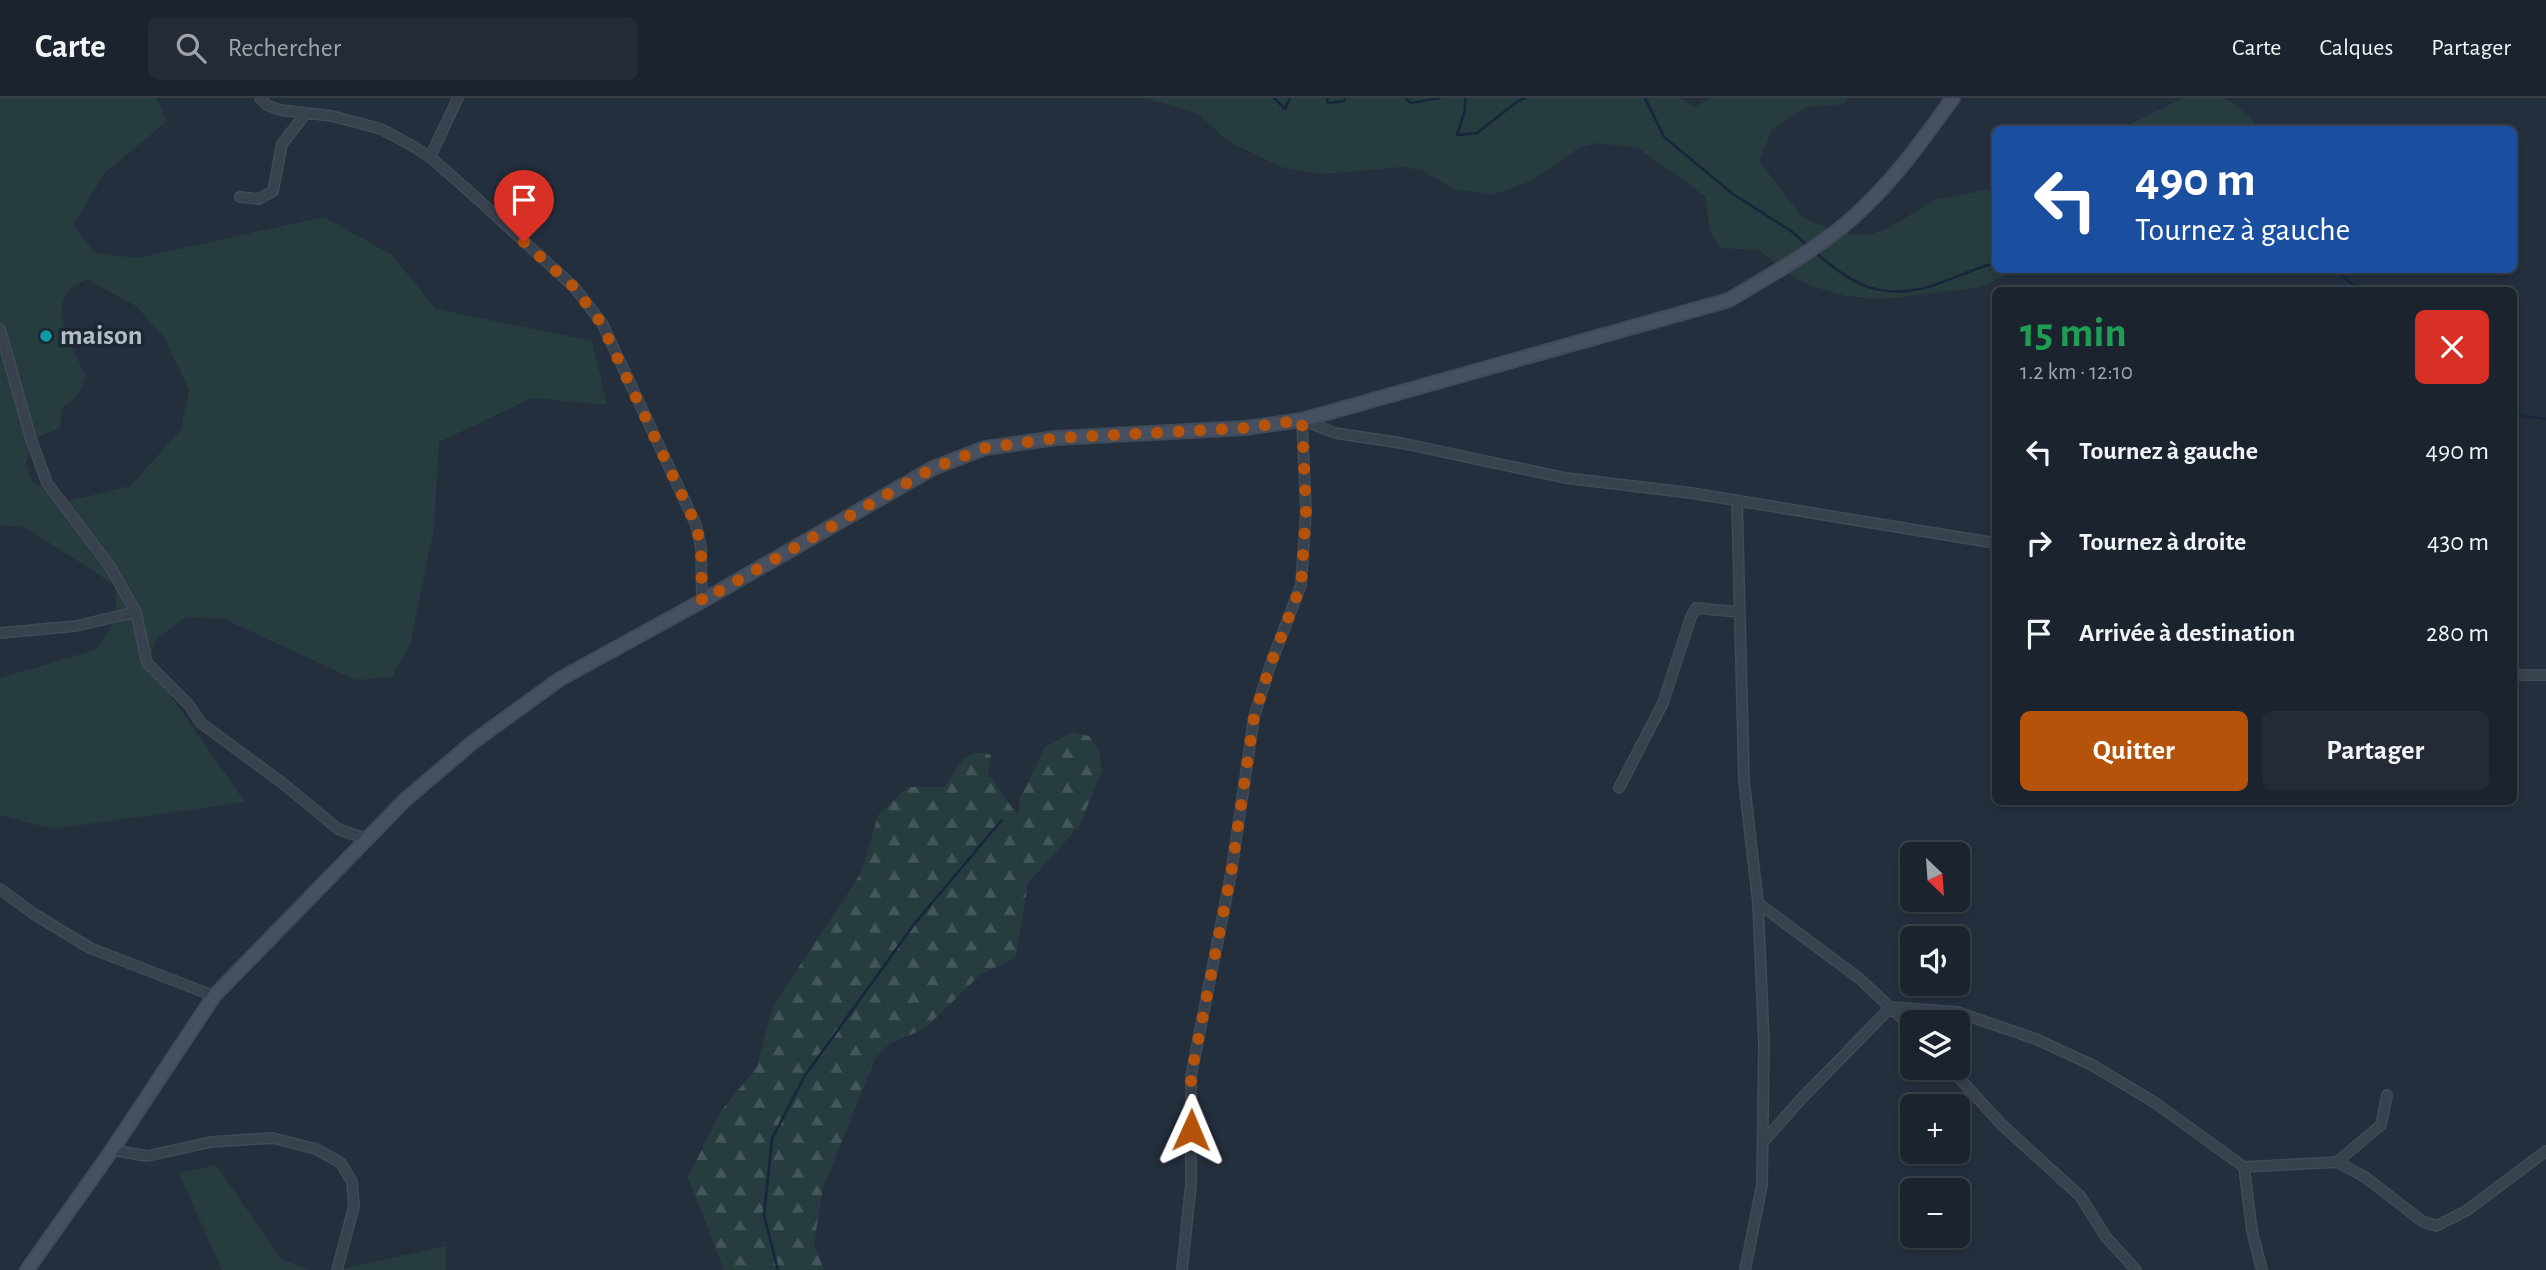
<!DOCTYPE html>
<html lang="fr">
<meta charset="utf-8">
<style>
body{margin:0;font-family:"Alegreya Sans",sans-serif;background:#242b36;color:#f1f3f6;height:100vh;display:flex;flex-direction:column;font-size:26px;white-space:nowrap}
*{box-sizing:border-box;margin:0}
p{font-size:23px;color:#a0a4aa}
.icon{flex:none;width:38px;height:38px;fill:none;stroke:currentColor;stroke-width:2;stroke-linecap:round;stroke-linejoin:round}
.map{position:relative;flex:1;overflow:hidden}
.side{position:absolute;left:1992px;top:189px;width:525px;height:518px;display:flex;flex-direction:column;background:#1b232e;border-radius:10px;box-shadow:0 4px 10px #0003,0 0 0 2px #39404a}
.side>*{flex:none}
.top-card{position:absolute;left:1992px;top:28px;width:525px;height:147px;border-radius:10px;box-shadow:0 4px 10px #0003,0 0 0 2px #39404a;background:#1a4fa0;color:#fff;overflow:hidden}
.needle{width:46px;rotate:155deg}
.tools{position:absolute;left:1900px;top:744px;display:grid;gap:14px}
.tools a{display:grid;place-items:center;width:70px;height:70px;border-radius:10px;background:#1b232e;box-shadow:0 4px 10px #0003,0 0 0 2px #39404a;font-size:35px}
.pin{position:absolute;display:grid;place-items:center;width:60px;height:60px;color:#fff;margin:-72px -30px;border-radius:50% 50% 50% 0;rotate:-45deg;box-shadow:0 0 7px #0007}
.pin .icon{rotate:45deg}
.me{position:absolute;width:77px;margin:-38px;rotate:1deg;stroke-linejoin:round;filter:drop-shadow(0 0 5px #0008)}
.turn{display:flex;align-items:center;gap:24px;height:147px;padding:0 28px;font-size:32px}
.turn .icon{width:91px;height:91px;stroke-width:2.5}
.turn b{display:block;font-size:49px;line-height:60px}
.round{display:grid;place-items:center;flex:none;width:74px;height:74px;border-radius:10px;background:#242b36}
.overview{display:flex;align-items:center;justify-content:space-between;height:119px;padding:0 28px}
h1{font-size:42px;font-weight:700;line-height:52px;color:#1e9e55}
.cta{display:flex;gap:14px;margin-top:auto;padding:14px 28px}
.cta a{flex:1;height:80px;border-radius:10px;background:#b45309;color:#fff;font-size:28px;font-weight:700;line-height:80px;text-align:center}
.cta a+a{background:#242b36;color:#f1f3f6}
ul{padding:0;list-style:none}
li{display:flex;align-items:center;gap:21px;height:91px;padding:0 28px}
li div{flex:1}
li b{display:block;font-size:26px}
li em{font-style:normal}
header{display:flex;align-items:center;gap:42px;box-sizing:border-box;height:98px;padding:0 35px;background:#1b232e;border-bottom:2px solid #39404a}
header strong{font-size:33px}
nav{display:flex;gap:38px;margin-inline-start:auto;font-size:24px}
.search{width:490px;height:63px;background:#242b36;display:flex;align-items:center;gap:18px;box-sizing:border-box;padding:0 24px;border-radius:10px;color:#a0a4aa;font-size:26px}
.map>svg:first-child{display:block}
.green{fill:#263c3f;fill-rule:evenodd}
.forest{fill:url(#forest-firs)}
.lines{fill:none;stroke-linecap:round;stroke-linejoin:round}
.stream{stroke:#17263c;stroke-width:2.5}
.street-casing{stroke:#414a57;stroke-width:12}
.secondary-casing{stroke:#414a57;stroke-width:16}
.street{stroke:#38414e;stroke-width:9}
.secondary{stroke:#465061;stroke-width:12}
.route{stroke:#b45309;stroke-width:12;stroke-dasharray:0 21.6}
.culture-dot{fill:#0f9aa8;stroke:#1d2633;stroke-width:2.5}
.labels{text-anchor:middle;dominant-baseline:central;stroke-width:7;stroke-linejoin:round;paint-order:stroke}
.poi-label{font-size:28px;font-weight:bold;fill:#b4bcc9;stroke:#1d2633;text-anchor:start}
</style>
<header>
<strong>Carte</strong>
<div class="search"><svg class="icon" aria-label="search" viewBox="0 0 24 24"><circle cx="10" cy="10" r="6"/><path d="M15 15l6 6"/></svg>Rechercher</div>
<nav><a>Carte</a><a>Calques</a><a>Partager</a></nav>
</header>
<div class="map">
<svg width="2546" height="1172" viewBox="0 0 2546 1172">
<defs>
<pattern id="forest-firs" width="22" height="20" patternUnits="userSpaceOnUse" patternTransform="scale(1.75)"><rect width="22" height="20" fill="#263c3f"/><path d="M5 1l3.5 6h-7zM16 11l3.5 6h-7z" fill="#435659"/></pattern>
</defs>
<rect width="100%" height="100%" fill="#242f3e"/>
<path class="green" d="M0,0H156L167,23L105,75L73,127L95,155L137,160L324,119L392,157L436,211L592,243L607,307L532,300L439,344L434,430L410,547L392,579L356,582L224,521L186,519L157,540L148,565L245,704L53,731L0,717V580L95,552L116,523V488L25,429L0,427ZM86,181L136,208L164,239L189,292L181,332L130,388L64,404L32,383L26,365L31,342L60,330L62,310L78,297L86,279C76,255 50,218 68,194C72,188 80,185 86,181Z
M1145,0H1679L1694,9L1712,0H1848L1844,6L1807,9L1773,30L1759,63L1803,120L1837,134L1856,137L1873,136L1890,129L1935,102L1995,90V172H2019L1980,189L1885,201L1845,198L1808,187L1791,177L1759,152L1720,150L1710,134L1705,98L1638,50L1598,45L1580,49L1532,83L1494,96L1456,92L1421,72L1403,69L1322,76L1281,69L1229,44L1197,15Z
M2183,0H2222L2236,7L2262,31H2120Z
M216,1067L281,1161L310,1172H222L179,1075Z
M446,1148V1172H337Z"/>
<path class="forest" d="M1072,634L1089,638L1099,653L1102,672L1080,727L1028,785L1016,860L981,876L924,931L889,946L876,959L823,1090L814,1146L824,1172H724L688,1079L721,1013L757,969L773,908L861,775L878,717L908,689H945C957,671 965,647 991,657L988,676L1018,718L1020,700L1045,649Z"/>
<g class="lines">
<path class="stream" d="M1274,0L1285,11L1290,0
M1327,0L1328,5L1344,3L1345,0
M1405,0L1411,5L1439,0
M1465,0V12L1457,37L1477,35L1518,3L1525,0
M1645,0L1664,39L1733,96L1791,133L1808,148
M1815,154C1851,186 1879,202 1928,189C1951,182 1972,171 1995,165
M2336,172L2359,192
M2513,316L2546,321
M778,1172L764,1117L772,1041L804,979L915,825L1001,723"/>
<defs>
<path id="street" d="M260,0L267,7L280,12L332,18L381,31L411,47L430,59L471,95L574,189L602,225L696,427L701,449L702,503
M430,59L458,0
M240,99L259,101L273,93L282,46L306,15
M0,231L31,341L47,385L109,467L136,514L147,565L189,607L201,625L285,687L338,731L367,741
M1737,402L1744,683L1758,805L1764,945L1762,1087L1745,1172
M0,535L76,528L136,514
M2513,577H2546
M1619,690L1663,605L1691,519L1696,510L1739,514
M0,791L34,816L90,850L214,898
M1758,805L1860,881L1913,931
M1950,970L2001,1026L2080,1098L2106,1139L2136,1172
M1763,1044L1802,1000L1891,909L1957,914L2036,941L2092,967L2154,1004L2244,1069L2337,1064L2365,1079L2422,1123L2436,1128L2466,1113L2546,1053
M112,1052L147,1058L211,1044L273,1040L316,1051L341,1065L352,1084L354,1108L337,1172
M2337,1064L2381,1027L2387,997
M2244,1069L2252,1133L2262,1172
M1182,1172L1191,1086V978L1231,776L1254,619L1270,568L1301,487L1306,413L1302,322L1335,335L1401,345L1566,380L1691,395L1995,445"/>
<path id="secondary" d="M27,1172L112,1052L214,898L405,702L473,644L560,581L702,503L933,370L985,350L1056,340L1245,330L1302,322L1729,202C1770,177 1813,154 1849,123C1890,88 1922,43 1953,0"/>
</defs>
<use href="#street" class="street-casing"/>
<use href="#secondary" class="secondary-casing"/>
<use href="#street" class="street"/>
<use href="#secondary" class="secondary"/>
</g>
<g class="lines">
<path class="route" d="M524,144L574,189L601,225L696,427L701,449L702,503L933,370L985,350L1056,340L1245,330L1302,322L1306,413L1301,487L1270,568L1254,619L1231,776L1191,978V1032"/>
</g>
<circle class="culture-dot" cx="46" cy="238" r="7"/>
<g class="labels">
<g class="poi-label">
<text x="60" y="238">maison</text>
</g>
</g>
</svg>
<div class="tools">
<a><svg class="needle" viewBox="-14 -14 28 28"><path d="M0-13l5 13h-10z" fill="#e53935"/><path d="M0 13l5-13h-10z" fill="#a0a4aa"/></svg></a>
<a><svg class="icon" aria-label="sound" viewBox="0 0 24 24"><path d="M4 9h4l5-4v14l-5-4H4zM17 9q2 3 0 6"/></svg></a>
<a><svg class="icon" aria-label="layers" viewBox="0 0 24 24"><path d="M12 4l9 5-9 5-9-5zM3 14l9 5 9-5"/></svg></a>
<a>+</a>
<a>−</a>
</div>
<div class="pin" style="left:524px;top:144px;background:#d93025"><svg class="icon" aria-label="arrive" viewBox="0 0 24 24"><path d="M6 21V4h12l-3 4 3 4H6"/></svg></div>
<svg class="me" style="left:1191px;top:1032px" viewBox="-20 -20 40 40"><path d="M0-17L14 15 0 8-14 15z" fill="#b45309" stroke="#fff" stroke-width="4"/></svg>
<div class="top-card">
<div class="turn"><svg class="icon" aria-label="left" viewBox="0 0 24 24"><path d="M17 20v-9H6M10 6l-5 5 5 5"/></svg><div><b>490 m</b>Tournez à gauche</div></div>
</div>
<section class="side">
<div class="overview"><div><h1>15 min</h1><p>1.2 km · 12:10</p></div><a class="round" style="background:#d93025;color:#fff"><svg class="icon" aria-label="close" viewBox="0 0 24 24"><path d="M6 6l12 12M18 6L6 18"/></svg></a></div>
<ul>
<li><svg class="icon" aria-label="left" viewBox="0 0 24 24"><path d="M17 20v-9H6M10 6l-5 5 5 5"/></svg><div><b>Tournez à gauche</b></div><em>490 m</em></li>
<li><svg class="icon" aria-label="right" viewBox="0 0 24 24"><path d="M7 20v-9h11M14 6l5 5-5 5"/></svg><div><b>Tournez à droite</b></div><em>430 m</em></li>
<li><svg class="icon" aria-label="arrive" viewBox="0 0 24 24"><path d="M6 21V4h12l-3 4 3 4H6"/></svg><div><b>Arrivée à destination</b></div><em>280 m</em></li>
</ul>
<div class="cta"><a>Quitter</a><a>Partager</a></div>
</section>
</div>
